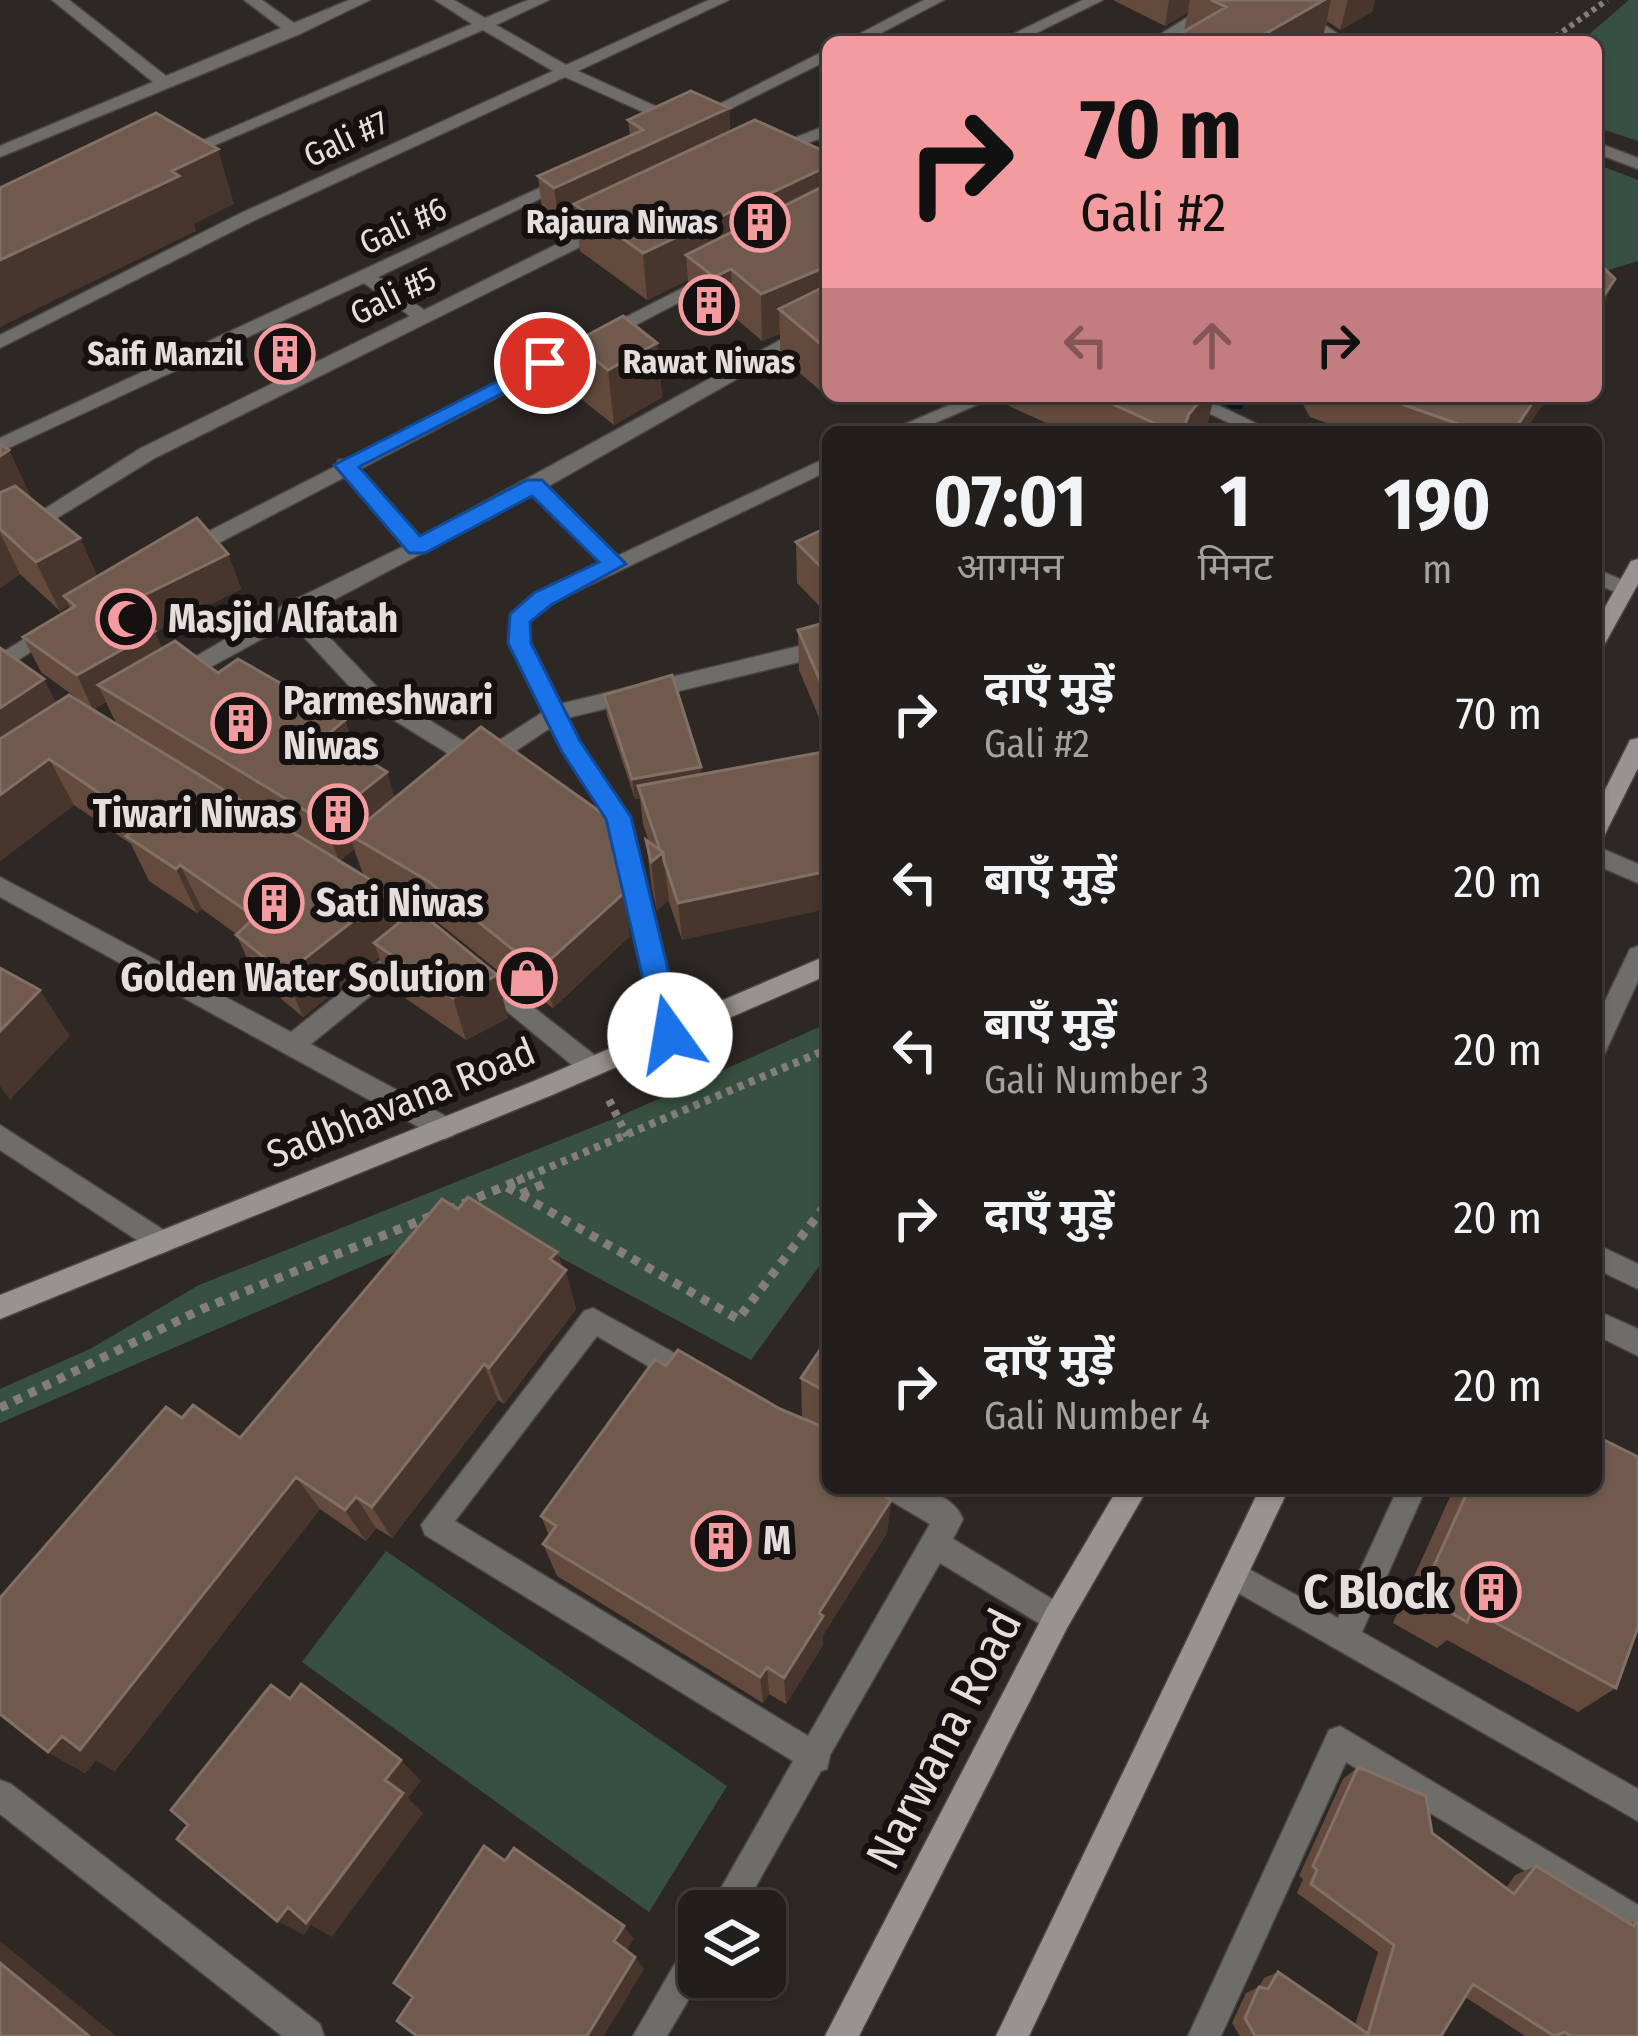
<!DOCTYPE html>
<html lang="hi">
<meta charset="utf-8">
<style>
body{margin:0;font-family:"Fira Sans Condensed","Noto Sans Devanagari",sans-serif;background:#2a2725;color:#f1f3f6;height:100vh;display:flex;flex-direction:column;font-size:45px;white-space:nowrap}
*{box-sizing:border-box;margin:0}
p{font-size:39px;color:#a2a2a3}
.icon{flex:none;width:66px;height:66px;fill:none;stroke:currentColor;stroke-width:2;stroke-linecap:round;stroke-linejoin:round}
.map{position:relative;flex:1;overflow:hidden}
.sheet{position:absolute;left:822px;top:426px;width:780px;height:1068px;display:flex;flex-direction:column;background:#221e1c;border-radius:18px;box-shadow:0 3px 9px #0004,0 0 0 3px #3f3c3b}
.sheet>*{flex:none}
.top-card{position:absolute;left:822px;top:36px;width:780px;height:366px;border-radius:18px;box-shadow:0 3px 9px #0004,0 0 0 3px #3f3c3b;background:#f49b9f;color:#111;overflow:hidden}
.tools{position:absolute;left:678px;top:1890px;display:grid;gap:24px}
.tools a{display:grid;place-items:center;width:108px;height:108px;border-radius:18px;background:#221e1c;box-shadow:0 3px 9px #0004,0 0 0 3px #3f3c3b;font-size:60px}
.pin{position:absolute;display:grid;place-items:center;width:102px;height:102px;color:#fff;margin:-51px;border:6px solid #fff;border-radius:50%;box-shadow:0 3px 12px #0007}
.me{position:absolute;width:132px;margin:-66px;rotate:347deg;stroke-linejoin:round;filter:drop-shadow(0 0 9px #0008)}
.turn{display:flex;align-items:center;gap:42px;height:252px;padding:0 60px;font-size:54px}
.turn .icon{width:156px;height:156px;stroke-width:2.5}
.turn b{display:block;font-size:84px;line-height:102px}
.lanes{display:flex;align-items:center;height:114px;padding:0 60px;background:#0003;justify-content:center;gap:60px;direction:ltr}
.lanes .off{opacity:.35}
.eta{display:flex;justify-content:space-evenly;align-items:center;height:204px;text-align:center}
.eta b{font-size:72px;font-weight:700;line-height:84px}
ul{padding:0;list-style:none}
li{display:flex;align-items:center;gap:36px;height:168px;padding:0 60px}
li div{flex:1}
li b{display:block;font-size:45px}
li em{font-style:normal}
.map>svg:first-child{display:block}
.green{fill:#385041}
.lines{fill:none;stroke-linecap:round;stroke-linejoin:round}
.stream{fill:#031727;fill-rule:evenodd}
.lane-casing{stroke:#4b4542;stroke-width:3}
.street-casing{stroke:#4b4542;stroke-width:3}
.secondary-casing{stroke:#4b4542;stroke-width:3}
.path-far2{stroke:#837e7b;stroke-width:6;stroke-dasharray:4.5 4.5;stroke-linecap:butt}
.path-far1{stroke:#837e7b;stroke-width:8;stroke-dasharray:6 6;stroke-linecap:butt}
.path{stroke:#837e7b;stroke-width:9;stroke-dasharray:8 8;stroke-linecap:butt}
.lane{fill:#6f6d6a;fill-rule:evenodd}
.street{fill:#6f6d6a;fill-rule:evenodd}
.secondary{fill:#97938f;fill-rule:evenodd}
.wall{fill:#634a3d;fill-rule:evenodd}
.shaded-wall{fill:#48362c}
.building{fill:#705a4e;stroke:#826f65;stroke-width:3}
.route{fill:#1a73e8;stroke:#114b97;stroke-width:3}
.labels{text-anchor:middle;dominant-baseline:central;stroke-width:12;stroke-linejoin:round;paint-order:stroke}
.far-street-label{font-size:33px;fill:#e3dfdd;stroke:#141110}
.far-poi-label{font-size:33px;font-weight:bold;fill:#e3dfdd;stroke:#141110;text-anchor:end}
.poi-label{font-size:39px;font-weight:bold;fill:#e3dfdd;stroke:#141110;text-anchor:start}
.street-label{font-size:39px;fill:#e3dfdd;stroke:#141110}
.near-poi-label{font-size:48px;font-weight:bold;fill:#e3dfdd;stroke:#141110;text-anchor:end}
.near-street-label{font-size:48px;fill:#e3dfdd;stroke:#141110}
</style>
<div class="map">
<svg width="1638" height="2036" viewBox="0 0 1638 2036">
<rect width="100%" height="100%" fill="#2e2825"/>
<path class="green" d="M1629,0H1638V141L1596,127V42H1580Z
M1596,164L1638,180V261L1596,274Z
M828,1023V1254L751,1360L481,1215L0,1423V1389L90,1349L199,1285L618,1117Z
M386,1551L727,1786L649,1912L302,1662Z"/>
<g class="lines">
<path class="stream" d="M1212,396H1228L1243,406L1242,409H1232Z"/>
<defs>
<path id="lane" d="M535,478L542,480L621,559V569H607L528,490V480Z
M1596,846L1638,864V883L1596,865Z
M1638,946V981L1605,1053L1596,1056V1020L1630,949Z
M1596,1244L1638,1264V1289L1596,1269Z
M1596,1310L1638,1329V1356L1596,1335Z
M1398,1488H1426L1362,1632L1638,1789V1821L1224,1585L1220,1575L1224,1565L1234,1561L1338,1618Z
M1340,1726L1638,1905V1939L1346,1762L1221,2036H1188L1329,1730Z"/>
<path id="street" d="M52,0H69L166,76L281,28L244,0H262L294,23L349,0H370L300,34L0,157V146L153,82Z
M435,0H454L485,18L528,0H549L496,25L566,65L709,0H729L578,71L684,119V125H672L565,77L251,222L0,348V335L239,214L553,71L483,30L185,158L171,154L472,24Z
M924,0H944L864,42H844Z
M1083,0H1103L1018,42H997Z
M1215,0H1234L1167,42H1148Z
M1269,0H1287L1350,42H1331Z
M828,49V60L704,122L690,119Z
M828,125V136L768,156L760,151Z
M1596,142L1638,158V169L1596,153Z
M563,177L577,181L378,277L424,310L600,223H612V231L155,458L0,553V537L141,448L410,316L364,283L0,452V438Z
M714,272L720,273V281L360,469L420,537L828,314V327L540,491L307,614L379,689L481,752L543,712L510,643L511,615L536,594L828,457V471L550,604L529,622L530,643L560,704L828,639V655L567,718L579,742L630,816L682,1035L679,1042H661L658,1035L608,818L550,728L489,769H473L363,701L291,623L185,681L178,684L167,676L171,671L284,605L404,546L345,477L192,557H178V547L336,466L338,460L348,459Z
M970,396H997L914,432H887Z
M1173,396H1199L1274,432H1248Z
M1596,569L1632,584V594L1625,596L1596,584Z
M51,622L61,629L58,634L0,672V654Z
M0,877L291,1032L401,944H417L421,951L417,958L311,1044L453,1120L456,1128L453,1136L444,1139L435,1136L0,897Z
M477,963L601,1060L604,1067L601,1074L592,1077L583,1074L469,980L465,973L469,966Z
M0,1125L170,1234L174,1242L170,1250L161,1254L152,1250L0,1150Z
M593,1308L707,1371L711,1380L707,1389L697,1393L687,1389L597,1336L455,1521L808,1736L930,1524L886,1498L882,1488C910,1488 950,1488 963,1519L953,1539L1067,1608L1072,1618L1067,1628L1057,1633L1047,1628L940,1563L830,1755L827,1769L821,1771L742,1911H708L793,1761L425,1535L421,1525L584,1311Z
M0,1780L11,1784L320,2024L324,2036H282L0,1814Z
M699,1936V1977H702L667,2036H633L688,1941Z"/>
<path id="secondary" d="M1638,559V584L1603,647L1596,650V623L1631,561Z
M1638,738V768L1604,836L1596,839V808L1630,740Z
M828,955V975L552,1095L0,1319V1295L534,1081Z
M1118,1488H1148L1067,1628L859,2036H825L1047,1608Z
M1260,1488H1289L1029,2036H996Z"/>
</defs>
<use href="#lane" class="lane-casing"/>
<use href="#street" class="street-casing"/>
<use href="#secondary" class="secondary-casing"/>
<path class="path-far2" d="M1548,42L1607,0"/>
<path class="path-far1" d="M609,1100L627,1136
M517,1181L828,1049"/>
<path class="path" d="M507,1187L738,1319L828,1202
M521,1194L548,1182
M448,1210L524,1178
M0,1408L202,1309L434,1215"/>
<use href="#lane" class="lane"/>
<use href="#street" class="street"/>
<use href="#secondary" class="secondary"/>
</g>
<path class="wall" d="M1113,0H1375L1372,12L1340,30L1327,21L1322,41L1184,31L1188,12L1165,26Z
M729,108L730,131L828,153V396H842L837,405L780,356V334L762,341L733,316L717,324L689,302L688,280L647,300L580,251L577,228L561,236L544,225L538,176L630,136L628,120Z
M573,343H657L662,397L614,425L580,398Z
M998,396H1214L1207,426L1202,432H1066L998,401Z
M1298,396H1548L1524,432H1352L1310,417Z
M0,444L9,450L32,500L80,538L97,576L228,554L241,589L155,632L162,648L218,673L345,720L356,752L395,798L630,936L553,1008L543,1001L538,1003L440,924L417,910L508,1018L466,1040L389,987L379,957L303,1017L256,978L236,934L202,909L197,913L149,881L131,844L74,805L0,861L56,703L117,725L106,702L93,710L41,672L23,637L70,609L69,606L60,611L20,574L0,588ZM354,849L364,877L339,861ZM390,894L416,909L400,922Z
M828,527V615L797,583L796,542Z
M828,622V739L799,670L798,630Z
M604,695L702,774L682,940L668,899L657,911L652,889L646,840L649,842L643,824L640,799H635L607,716Z
M458,1209L557,1252L576,1309L504,1404L498,1400L392,1538L376,1528L366,1541L320,1509L115,1771L96,1760L85,1773L48,1752L182,1418L240,1438Z
M828,1338V1488H883V1495L891,1500L887,1533L823,1635V1645L786,1704L769,1694L763,1703L557,1576L543,1544L549,1536L541,1516L666,1366L814,1423L802,1416L801,1378Z
M1454,1488H1596L1616,1688L1578,1712L1447,1640L1437,1648L1393,1623Z
M1358,1767L1432,1833L1506,1888L1515,1875L1536,1866L1629,1923L1636,1921L1638,2036H1525L1465,1997L1441,2036H1240L1232,2023L1246,1993L1259,1987L1264,1978L1278,1972L1355,2025L1378,1952L1297,1893L1303,1879L1299,1876L1343,1779Z"/>
<path class="shaded-wall" d="M1169,0H1190L1188,12L1165,26Z
M1324,0H1331L1322,41L1263,42L1265,34Z
M1348,0H1375L1372,12L1340,30Z
M729,108L731,156L574,204L577,228L561,236L554,188Z
M218,149L234,204L194,224L196,231L0,327V260L172,171Z
M828,166V213L686,255L688,280L647,300L643,253Z
M828,266V313L779,309L780,334L762,341L761,294Z
M731,269L733,316L717,324L714,277Z
M1615,279L1596,323V307Z
M657,343L662,397L614,425L608,370Z
M1204,396H1214L1207,426L1202,432H1182L1189,414Z
M1537,396H1548L1524,432H1513Z
M9,450L32,500L0,529V456Z
M0,533L20,574L0,588Z
M80,538L102,587L64,596L69,606L60,611L36,562Z
M228,554L241,589L155,632L170,666L98,685L106,702L93,710L77,675L122,606Z
M44,679L68,726L0,773V708Z
M345,720L358,761L327,735Z
M49,759L74,805L0,861V795Z
M701,767L703,788L638,786L640,799H635L632,779Z
M387,772L399,812L350,835L354,849L339,861L324,822Z
M663,852L669,900L657,911L651,862Z
M180,865L202,909L197,913L176,869Z
M828,871V909L682,940L678,903Z
M390,892L404,936L374,943L379,957L303,1017L285,974Z
M624,893L630,936L553,1008L543,966Z
M533,959L543,1001L538,1003L528,962Z
M497,975L508,1018L466,1040L453,998Z
M40,990L70,1036L10,1100L0,1086V1031Z
M557,1252L563,1273L566,1270L576,1309L504,1404L489,1368L550,1259Z
M484,1364L498,1400L392,1538L372,1507Z
M296,1477L320,1509L115,1771L96,1760L85,1773L48,1752Z
M356,1497L376,1528L366,1541L345,1510Z
M891,1500L887,1533L823,1635V1645L786,1704L784,1678L819,1613Z
M767,1667L769,1694L763,1703L760,1677Z
M401,1760L421,1781L408,1798L423,1813L332,1937L311,1925L304,1935L277,1921Z
M624,1926L634,1939L624,1954L614,1941Z
M0,1941L116,2036H89L0,1963Z
M635,1957L644,1969L604,2036H587Z"/>
<path class="building" d="M1211,0H1324L1265,34L1281,42H1166L1226,7Z
M691,91L729,108L554,188L538,176L643,130L628,120Z
M156,113L218,149L172,171L179,176L0,260V188Z
M755,120L828,153V166L643,253L574,204Z
M828,184V266L761,294L731,269L714,277L686,255Z
M1596,260L1615,279L1596,307Z
M828,285V350L779,309Z
M623,316L657,343L608,370L573,343Z
M1095,396H1204L1189,414L1182,432H1174Z
M1379,396H1537L1513,432H1481Z
M0,444L9,450L0,456Z
M15,486L80,538L36,562L0,529V493Z
M197,518L228,554L122,606L155,631L77,675L23,637L75,606L64,596Z
M828,527V574L796,542Z
M828,622V699L798,630Z
M175,641L218,673L238,659L345,720L327,735L387,772L324,822L98,685Z
M0,648L44,679L0,708Z
M672,675L701,767L632,779L604,695Z
M69,695L390,892L285,974L236,935L255,917L180,865L176,869L126,836L142,822L49,759L0,795V739Z
M481,727L606,816L624,893L543,966L533,959L528,962L428,881L350,835Z
M828,751V871L678,903L664,861L663,852L660,850L638,786Z
M646,840L663,852L651,862Z
M416,909L497,975L453,998L374,943Z
M0,968L40,990L0,1031Z
M468,1197L557,1252L550,1259L566,1270L489,1368L484,1364L372,1507L356,1497L345,1510L296,1477L80,1750L62,1736L48,1752L0,1714V1598L166,1407L182,1418L193,1405L240,1438L442,1199L458,1209Z
M828,1338V1393L801,1378Z
M678,1350L780,1409L828,1429V1488H878L876,1491L891,1500L819,1613L823,1616L784,1678L767,1667L760,1677L543,1544L556,1526L541,1516L655,1359L666,1366Z
M1596,1436L1638,1457V1627L1616,1688L1472,1610L1467,1622L1421,1595L1469,1488H1596Z
M301,1684L401,1760L385,1780L403,1793L306,1923L288,1907L277,1921L177,1839L188,1825L171,1810L271,1685L290,1699Z
M1358,1767L1426,1796L1432,1833L1514,1894L1536,1866L1634,1926L1636,1921L1638,1922V2036H1570L1565,2032L1554,2036L1473,1984L1441,2036H1255L1245,2018L1259,1987L1268,1989L1278,1972L1368,2034L1394,1945L1311,1884L1317,1870L1313,1866Z
M484,1846L505,1861L514,1848L624,1926L614,1941L635,1957L587,2036H417L397,2021L413,1997L394,1983Z
M0,1963L89,2036H0Z"/>
<path class="route" d="M545,357L552,359V368L359,467L420,536L527,480H542L626,564L551,605L530,622L531,643L580,741L631,817L684,1035L680,1043H660L656,1035L606,819L562,752L508,643L510,614L534,593L599,562L532,496L425,553H409L334,465Z"/>
<defs>
<symbol id="building-ring" viewBox="-11 -11 22 22"><circle r="9.5" fill="#141110" stroke="#f49b9f" stroke-width="1.5"/><path d="M-4-6H4V6H1V3H-1V6H-4ZM-2.5-4.3h1.7v1.8h-1.7ZM.8-4.3h1.7v1.8H.8ZM-2.5-1h1.7V.8h-1.7ZM.8-1h1.7V.8H.8Z" fill="#f49b9f"/></symbol>
<symbol id="mosque-ring" viewBox="-11 -11 22 22"><circle r="9.5" fill="#141110" stroke="#f49b9f" stroke-width="1.5"/><path d="M3.5-4.9A6 6 0 1 0 3.5 4.9A5 5 0 1 1 3.5-4.9Z" fill="#f49b9f"/></symbol>
<symbol id="shop-ring" viewBox="-11 -11 22 22"><circle r="9.5" fill="#141110" stroke="#f49b9f" stroke-width="1.5"/><path d="M-5-2.5h2.3a2.7 3.5 0 0 1 5.4 0H5L5.5 6h-11ZM-1.5-2.5h3a1.5 2.3 0 0 0-3 0Z" fill="#f49b9f"/></symbol>
</defs>
<g fill-rule="evenodd">
<use href="#building-ring" x="727" y="189" width="66" height="66"/>
<use href="#building-ring" x="676" y="272" width="66" height="66"/>
<use href="#building-ring" x="252" y="321" width="66" height="66"/>
<use href="#mosque-ring" x="93" y="586" width="66" height="66"/>
<use href="#building-ring" x="208" y="690" width="66" height="66"/>
<use href="#building-ring" x="305" y="781" width="66" height="66"/>
<use href="#building-ring" x="241" y="870" width="66" height="66"/>
<use href="#shop-ring" x="494" y="945" width="66" height="66"/>
<use href="#building-ring" x="688" y="1508" width="66" height="66"/>
<use href="#building-ring" x="1458" y="1559" width="66" height="66"/>
</g>
<g class="labels">
<g class="far-street-label">
<text transform="translate(346 139) rotate(-25)">Gali #7</text>
<text transform="translate(403 226) rotate(-25)">Gali #6</text>
<text transform="translate(393 296) rotate(-26)">Gali #5</text>
</g>
<g class="far-poi-label">
<text x="718" y="222">Rajaura Niwas</text>
<text x="243" y="354">Saifi Manzil</text>
<text x="709" y="362" text-anchor="middle">Rawat Niwas</text>
</g>
<g class="poi-label">
<text x="168" y="619">Masjid Alfatah</text>
<text x="283" y="701">Parmeshwari<tspan x="283" dy="45">Niwas</tspan></text>
<text x="296" y="814" text-anchor="end">Tiwari Niwas</text>
<text x="316" y="903">Sati Niwas</text>
<text x="485" y="978" text-anchor="end">Golden Water Solution</text>
<text x="763" y="1541">M</text>
</g>
<g class="street-label">
<text transform="translate(401 1103) rotate(-22)">Sadbhavana Road</text>
</g>
<g class="near-poi-label">
<text x="1449" y="1592">C Block</text>
</g>
<g class="near-street-label">
<text transform="translate(944 1739) rotate(-63)">Narwana Road</text>
</g>
</g>
</svg>
<div class="tools">
<a><svg class="icon" aria-label="layers" viewBox="0 0 24 24"><path d="M12 4l9 5-9 5-9-5zM3 14l9 5 9-5"/></svg></a>
</div>
<div class="pin" style="left:545px;top:363px;background:#d93025"><svg class="icon" aria-label="arrive" viewBox="0 0 24 24"><path d="M6 21V4h12l-3 4 3 4H6"/></svg></div>
<svg class="me" style="left:670px;top:1035px" viewBox="-20 -20 40 40"><circle r="19" fill="#fff"/><path d="M0-13L10 11 0 6-10 11z" fill="#1a73e8"/></svg>
<div class="top-card">
<div class="turn"><svg class="icon" aria-label="right" viewBox="0 0 24 24"><path d="M7 20v-9h11M14 6l5 5-5 5"/></svg><div><b>70 m</b>Gali #2</div></div>
<div class="lanes"><svg class="icon off" aria-label="left" viewBox="0 0 24 24"><path d="M17 20v-9H6M10 6l-5 5 5 5"/></svg><svg class="icon off" aria-label="ahead" viewBox="0 0 24 24"><path d="M12 20V5M6 11l6-6 6 6"/></svg><svg class="icon" aria-label="right" viewBox="0 0 24 24"><path d="M7 20v-9h11M14 6l5 5-5 5"/></svg></div>
</div>
<section class="sheet">
<div class="eta">
<div><b>07:01</b><p>आगमन</p></div>
<div><b>1</b><p>मिनट</p></div>
<div><b>190</b><p>m</p></div>
</div>
<ul>
<li><svg class="icon" aria-label="right" viewBox="0 0 24 24"><path d="M7 20v-9h11M14 6l5 5-5 5"/></svg><div><b>दाएँ मुड़ें</b><p>Gali #2</p></div><em>70 m</em></li>
<li><svg class="icon" aria-label="left" viewBox="0 0 24 24"><path d="M17 20v-9H6M10 6l-5 5 5 5"/></svg><div><b>बाएँ मुड़ें</b></div><em>20 m</em></li>
<li><svg class="icon" aria-label="left" viewBox="0 0 24 24"><path d="M17 20v-9H6M10 6l-5 5 5 5"/></svg><div><b>बाएँ मुड़ें</b><p>Gali Number 3</p></div><em>20 m</em></li>
<li><svg class="icon" aria-label="right" viewBox="0 0 24 24"><path d="M7 20v-9h11M14 6l5 5-5 5"/></svg><div><b>दाएँ मुड़ें</b></div><em>20 m</em></li>
<li><svg class="icon" aria-label="right" viewBox="0 0 24 24"><path d="M7 20v-9h11M14 6l5 5-5 5"/></svg><div><b>दाएँ मुड़ें</b><p>Gali Number 4</p></div><em>20 m</em></li>
</ul>
</section>
</div>
